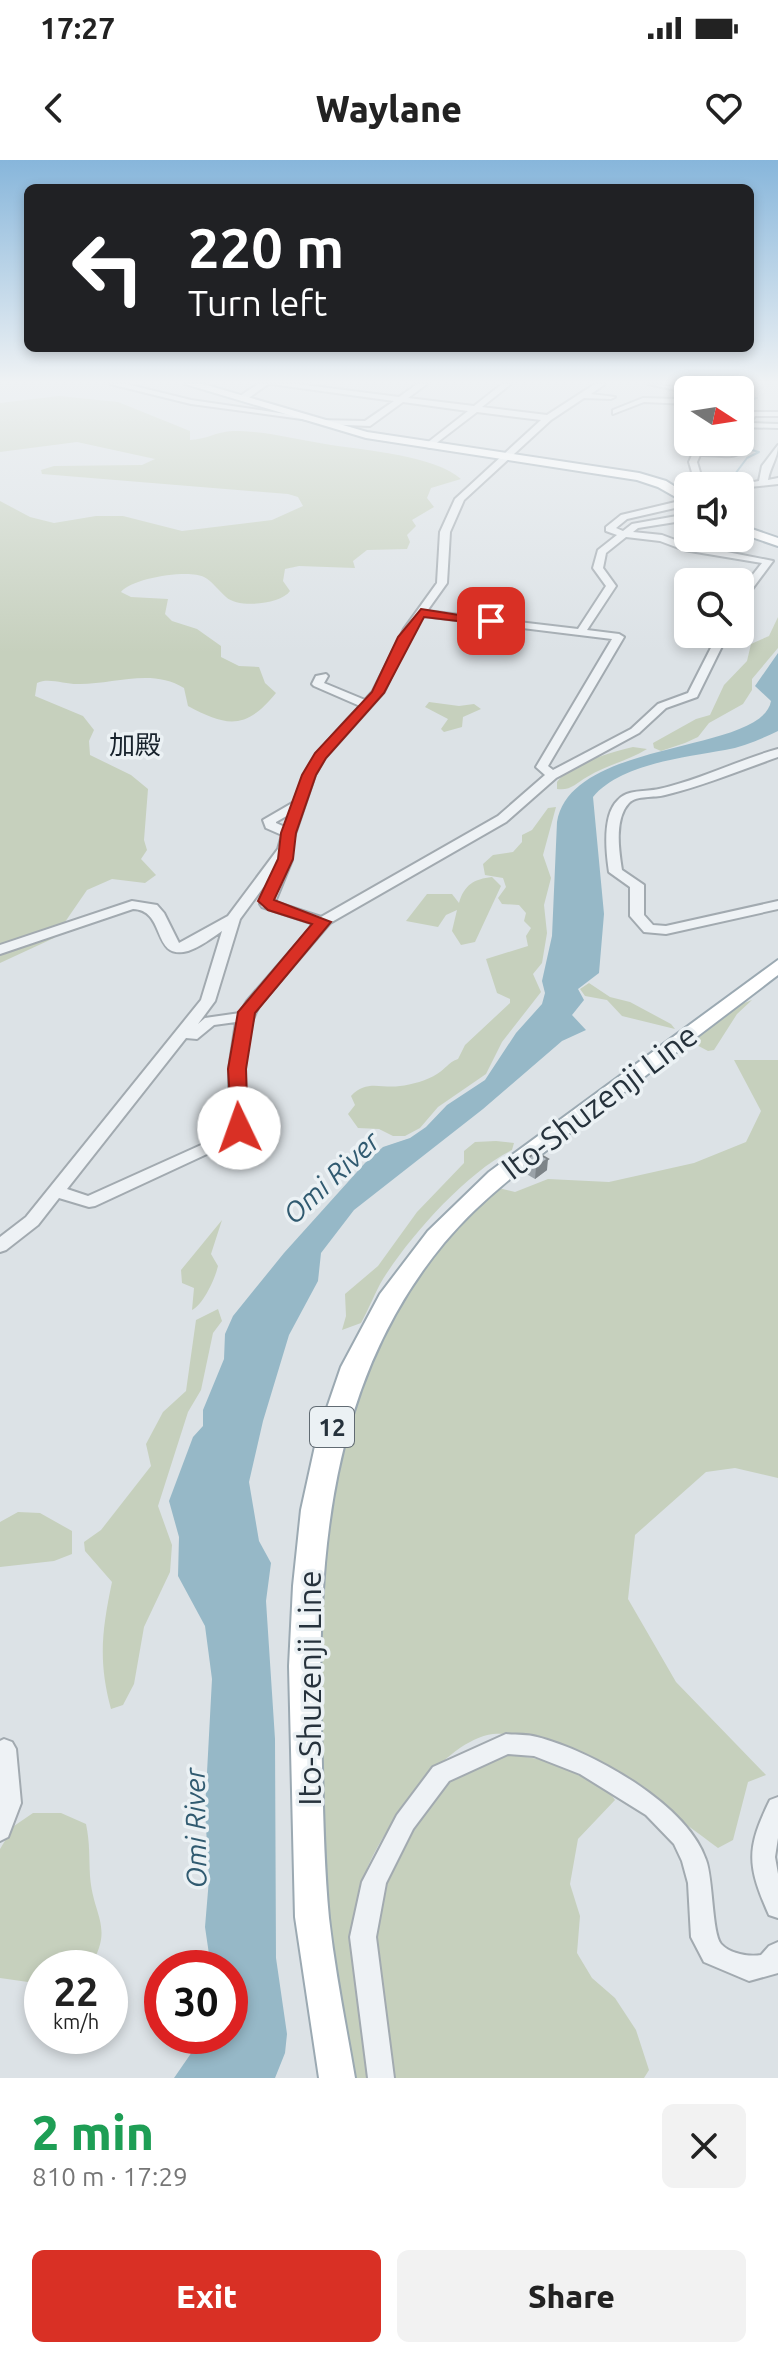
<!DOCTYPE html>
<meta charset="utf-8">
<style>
body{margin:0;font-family:Ubuntu,"Noto Sans JP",sans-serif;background:#f2f2f2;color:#222;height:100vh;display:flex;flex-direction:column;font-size:30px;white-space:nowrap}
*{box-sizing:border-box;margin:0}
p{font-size:26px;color:#767676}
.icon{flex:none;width:44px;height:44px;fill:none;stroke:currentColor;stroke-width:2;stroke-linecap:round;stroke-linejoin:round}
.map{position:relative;height:1918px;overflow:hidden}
.sheet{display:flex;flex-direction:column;background:#fff;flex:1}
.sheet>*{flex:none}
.guide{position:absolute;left:24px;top:24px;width:730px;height:168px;border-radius:12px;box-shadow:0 4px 12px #0003;background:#202124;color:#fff;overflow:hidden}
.needle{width:52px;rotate:102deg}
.controls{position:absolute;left:674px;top:216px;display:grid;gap:16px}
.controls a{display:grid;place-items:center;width:80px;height:80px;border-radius:12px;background:#fff;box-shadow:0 4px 12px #0003;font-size:40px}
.speed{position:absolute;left:24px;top:1790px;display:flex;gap:16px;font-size:40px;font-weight:700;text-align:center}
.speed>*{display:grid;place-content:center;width:104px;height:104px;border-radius:50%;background:#fff;box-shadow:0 4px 12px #0003;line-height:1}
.speed small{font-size:20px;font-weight:400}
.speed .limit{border:12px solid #d22;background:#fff;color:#111}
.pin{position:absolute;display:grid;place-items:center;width:68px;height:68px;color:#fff;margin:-34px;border-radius:16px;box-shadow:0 4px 12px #0006}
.me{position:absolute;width:88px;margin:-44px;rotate:357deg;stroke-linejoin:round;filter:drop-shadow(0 0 6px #0008)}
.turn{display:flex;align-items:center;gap:28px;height:168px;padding:0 32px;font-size:36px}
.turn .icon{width:104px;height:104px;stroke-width:2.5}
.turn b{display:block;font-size:56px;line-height:68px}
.round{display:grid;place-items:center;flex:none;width:84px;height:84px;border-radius:12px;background:#f2f2f2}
.head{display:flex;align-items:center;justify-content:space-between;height:136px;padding:0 32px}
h1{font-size:48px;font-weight:800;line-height:60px;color:#1e9e55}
.primary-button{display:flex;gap:16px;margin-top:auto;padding:16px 32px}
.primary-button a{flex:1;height:92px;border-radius:12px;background:#d93025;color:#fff;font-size:32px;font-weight:800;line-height:92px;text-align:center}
.primary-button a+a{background:#f2f2f2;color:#222}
.status{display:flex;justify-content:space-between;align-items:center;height:56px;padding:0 40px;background:#fff;direction:ltr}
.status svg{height:22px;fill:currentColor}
header{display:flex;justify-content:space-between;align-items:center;height:104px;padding:0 32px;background:#fff;font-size:36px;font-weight:800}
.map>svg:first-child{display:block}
.green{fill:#c6d0bd}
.water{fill:#96b8c7}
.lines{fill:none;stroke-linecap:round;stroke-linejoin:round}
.stream{stroke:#96b8c7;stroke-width:2}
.minor-casing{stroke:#a2aab0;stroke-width:4}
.major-casing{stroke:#9ba9b2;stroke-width:4}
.minor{fill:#eef2f5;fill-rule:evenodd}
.major{fill:#fff;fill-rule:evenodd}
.wall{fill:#9aa2a8}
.shaded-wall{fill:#7d8488}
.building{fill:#b3bcc3;stroke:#7d8488;stroke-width:2}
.route{fill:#d93025;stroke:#8d1f18;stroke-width:2}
.labels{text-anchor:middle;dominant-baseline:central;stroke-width:7;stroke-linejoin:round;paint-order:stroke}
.shield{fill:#ebf1f4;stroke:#616b73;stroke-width:2}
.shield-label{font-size:24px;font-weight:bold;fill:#26323c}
.far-quarter-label{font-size:26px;fill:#18232d;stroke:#ebf1f4}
.water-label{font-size:28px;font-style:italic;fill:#305a70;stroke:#ebf1f4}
.near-street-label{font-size:32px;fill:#26323c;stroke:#ebf1f4}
</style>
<div class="status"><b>17:27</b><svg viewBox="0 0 49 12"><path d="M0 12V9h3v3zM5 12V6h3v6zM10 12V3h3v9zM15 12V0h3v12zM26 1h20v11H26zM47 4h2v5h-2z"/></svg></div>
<header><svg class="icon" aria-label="back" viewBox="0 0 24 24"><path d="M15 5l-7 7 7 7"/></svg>Waylane<svg class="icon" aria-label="heart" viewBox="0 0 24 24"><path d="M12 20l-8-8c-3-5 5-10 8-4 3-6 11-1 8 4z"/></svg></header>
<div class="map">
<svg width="778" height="1918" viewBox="0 0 778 1918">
<rect width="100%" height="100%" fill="#dce2e6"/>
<path class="green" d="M59,236L118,242L190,271V280C205,280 218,271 233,271C268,271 297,280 331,285C365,290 436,296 461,319L431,328L427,338L434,347L412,360L416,366L407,375L410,382L407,389L367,390L353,401L355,408L299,406L285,409L283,421L290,431C281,444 239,449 226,437C220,432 212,421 204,417C189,409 132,418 121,432L131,437L168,439L165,454L172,461L197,469L221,486V497L239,506L259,507L265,523L276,533C246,570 227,567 188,546L184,528C153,508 113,524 80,524C66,525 49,517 37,523L35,536L83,556L94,570L89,581L90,595L131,615L148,629L144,680L147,690L141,699L156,715L145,723L112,719L87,730L54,778L0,803V341L30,357L54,363L96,356H123L182,371L272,360L303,346L298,337L288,334L42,314L41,310L54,306L142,305L155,299L77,282L0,292V243Z
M778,457V488L752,519V530L743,544L709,563L698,577L685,583L661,591L654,588L653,583L696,559L710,555L724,525L747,501L751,484L769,476Z
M429,542L459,546L474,544L481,549L463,557L462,567L444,572L441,569L448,559L425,547Z
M633,587L647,589C628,601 606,605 587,617C576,623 571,631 557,629V622C570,604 612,592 633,587Z
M556,647L543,695L551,718L544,745L547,773L542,803L533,814L541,832L502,882L486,914L438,947L420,968L405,976H393L379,969L358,968L348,954L355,945L351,936C367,919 381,929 400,926C411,925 428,920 437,914C446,909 447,903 458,899L465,885L510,843V839L497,833L486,799L528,786L526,776L531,768L524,761L526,753L519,745L502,744L498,738L506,727L503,718L485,715L483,704L493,695L513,692L522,682V675L532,670L548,648Z
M492,717L501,726L475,782L461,785L452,771L457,750L446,755L438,767L406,761L427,734H452L459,743C464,725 474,719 492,717Z
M589,823L610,837L630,842L671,864L675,869L622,856L607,840L585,836L580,829Z
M752,840L737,854L714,890L708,891L693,883L694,877L734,847Z
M734,900H778V1318L735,1308L706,1312L635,1375L628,1439L676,1522L766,1615L748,1622L733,1680L718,1688C667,1650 559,1568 493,1574C468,1577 440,1602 424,1621C400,1650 369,1692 360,1730C348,1780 366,1865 371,1918H351C341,1856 330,1794 322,1732C317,1689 320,1643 320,1599C318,1431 322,1279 408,1129C430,1091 464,1058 494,1027L515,1032L548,1019L609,1022L694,1003L746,982L761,951Z
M496,981L514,983L512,990C467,1012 410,1076 383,1119C375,1132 369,1149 361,1163L342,1170L346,1156L345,1134L378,1106L417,1052L464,1003V991L475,982Z
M222,1060L211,1094L218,1106C215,1119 203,1145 192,1150L194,1128L182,1123L181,1110Z
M218,1149L222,1161L213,1173L201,1230L188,1252L158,1346L172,1385L170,1412L144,1467L134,1524L123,1545L111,1549C98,1501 102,1470 112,1422L85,1391L84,1382L101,1370L151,1306L146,1284L163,1252L186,1231L196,1160Z
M18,1352L40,1353L72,1371V1394L54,1401L0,1407V1362Z
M501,1595C537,1596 595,1608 615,1640L578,1679L570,1724L580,1756L577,1793L592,1818L615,1838L636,1870L649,1910L644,1918H392C385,1866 369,1805 376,1752C382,1710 414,1659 442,1628C457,1611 481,1603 501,1595Z
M33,1653H61L86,1664C90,1683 89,1697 90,1716C93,1757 115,1767 89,1808H42V1824L0,1818V1689L14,1666Z"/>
<path class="water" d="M778,493V571C761,579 743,587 725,590C686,597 620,604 593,637L604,754L599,813L578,829L584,840L572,855L586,870L562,881L483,949L354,1050L321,1093L318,1121L289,1175L263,1261L249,1322L259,1381L271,1403L266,1441L275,1579L276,1798L287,1874L285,1893L275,1918H174L194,1889L197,1876H230V1808H211L205,1767L209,1719L205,1650L212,1519L205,1466L178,1416L179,1377L169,1341L193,1277L203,1266V1250L224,1199L225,1174L233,1156L284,1093L365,1003L383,987L410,978L426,967L447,945L485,920L516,873L542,844L545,833L542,821L552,776L557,662C571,578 762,594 771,541L755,526Z"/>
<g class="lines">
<path class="stream" d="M740,243L757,238
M724,282L759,292L747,298L726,326"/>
<defs>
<path id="minor" d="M110,224H126L191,240L313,258L309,260L191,244Z
M258,224H268L246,240H240V236Z
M271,224H297L399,237L417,224H427L408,238L474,246L502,224H511L482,247L547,255L595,224H605L591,234L615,237L611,239L584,238L551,260L464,340L450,372L447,423L427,451L578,469L606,426L593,408L598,390L617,375L606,371V367L621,355L688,339V345L627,359L616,368L623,371L632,364L688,354V360L638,368L633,372L662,375L686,384L773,401L744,440L740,441V431L762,403L684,390L660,381L626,377L606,393L603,408L616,426L587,470L619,474L624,477L548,606L553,610L631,569L658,544L688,533L718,474H728L697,537L666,548L639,573L556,618L506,662L330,763L259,846C239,882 245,931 245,971L222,987L95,1046L89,1047L59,1038L38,1065L6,1090L0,1092V1077L26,1057L201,840L222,771C212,778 200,787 188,791C151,801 167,750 133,749L0,794V785L132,741L157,745L164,753L179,783L228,756L278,689L282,675L266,668L263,660L294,642C309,598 329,579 360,546L314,526L312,524L316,516L326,514L328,516L324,523L365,540L373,531L404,469L437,423L440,372L455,339L541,260L477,252L430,288L427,287V283L468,251L403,242L370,266L320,264L317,260L365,261L394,241ZM423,456L612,479L536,607L545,615L498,656L321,757L275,742L292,700L285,696L290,689L315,615L325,598L384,532L414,469ZM290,654L285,667L276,663V662ZM273,714L260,744L262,747L314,764L247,841L240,853L205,858L198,864L215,841L240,759ZM236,862L229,909V969L210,981L88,1036L67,1029L186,878L197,879L214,865Z
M648,224L689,228L683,239L688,240V244L644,242L613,254V250L643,238L676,239L681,231Z
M750,252H778V256H755L750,263L778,264V268L740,267V263Z
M697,282H705L702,290L715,288L738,294C730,299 711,294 700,295L697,302L704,326H696L689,302L692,295L690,293Z
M778,285C778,298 770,307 768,320L778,318V324L740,328V326H732L759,321L762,306Z
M778,589V597C741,610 703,626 665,635C654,638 637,635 629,643C614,659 619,691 622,710L644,725V755L653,765L666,766L778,741V749L666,774L644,772L630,756V727L609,712C606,692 602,655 618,640C628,629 645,632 659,629C700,620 738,600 778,589Z
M506,1574C516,1575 527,1574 537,1577C592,1591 687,1644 706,1700C713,1718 712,1774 721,1784C730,1794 749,1797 761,1795L769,1786L778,1782V1813L749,1821L704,1802L691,1777L688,1723L682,1701L674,1684L646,1655L580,1614L534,1596L508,1594L449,1621L413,1669L386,1723L376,1777L394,1918H368L350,1777L362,1722L397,1655L433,1607Z
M4,1579L12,1582L16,1589L21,1643L8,1677L0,1681V1581Z
M778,1637V1678L775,1697L778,1714V1758L769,1755C747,1705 746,1689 770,1640Z"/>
<path id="major" d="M185,224H203L367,272L639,313L666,321L688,335V344L658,327L637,320L366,278Z
M740,365L778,378V386L740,373Z
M778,800V815C714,864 650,912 586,961C536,998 484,1035 444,1083C329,1222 317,1397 321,1569C323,1632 323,1695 329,1758C335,1812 346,1865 355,1918H319L295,1757L289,1506L293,1426L301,1350L317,1277L341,1207L380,1134L428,1071L489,1012Z"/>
</defs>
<use href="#minor" class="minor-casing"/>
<use href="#major" class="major-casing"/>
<use href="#minor" class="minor"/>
<use href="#major" class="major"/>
</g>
<path class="wall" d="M524,1001L547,1010L535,1019L523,1012Z"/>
<path class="shaded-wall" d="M548,999L547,1010L535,1019L536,1007Z"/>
<path class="building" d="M536,992L548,999L536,1007L524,1001Z"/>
<linearGradient id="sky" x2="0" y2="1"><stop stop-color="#87b6db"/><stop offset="0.45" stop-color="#eff2f4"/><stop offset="1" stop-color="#eff2f4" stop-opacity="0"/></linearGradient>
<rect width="778" height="493" fill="url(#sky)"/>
<path class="route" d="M421,449L497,461L491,465L424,457L384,533L326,598L316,615L296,673L293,699L274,740L331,762L255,853L246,909L248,968L245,972H232L228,909L238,852L312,764L268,750L258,741L278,699L281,673L302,615L315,593L372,532L398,477Z"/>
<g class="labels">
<rect class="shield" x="310" y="1247" width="44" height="40" rx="6"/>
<g class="shield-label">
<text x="332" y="1267">12</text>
</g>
<g class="far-quarter-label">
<text x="135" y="584">加殿</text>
</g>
<g class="water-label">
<text transform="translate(331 1017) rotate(-43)">Omi River</text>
<text transform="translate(195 1668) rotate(-91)">Omi River</text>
</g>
<g class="near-street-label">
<text transform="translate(599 941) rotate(-37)">Ito-Shuzenji Line</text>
<text transform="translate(309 1528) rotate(-90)">Ito-Shuzenji Line</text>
</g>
</g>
</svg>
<div class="controls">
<a><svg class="needle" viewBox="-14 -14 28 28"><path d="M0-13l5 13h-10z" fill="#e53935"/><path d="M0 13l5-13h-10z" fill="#767676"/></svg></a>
<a><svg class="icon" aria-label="sound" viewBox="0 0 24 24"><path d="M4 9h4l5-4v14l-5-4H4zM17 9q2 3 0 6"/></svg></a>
<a><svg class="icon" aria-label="search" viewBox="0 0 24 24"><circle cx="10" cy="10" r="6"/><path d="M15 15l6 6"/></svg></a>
</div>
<div class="speed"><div>22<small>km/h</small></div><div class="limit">30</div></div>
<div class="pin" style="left:491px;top:461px;background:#d93025"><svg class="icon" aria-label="arrive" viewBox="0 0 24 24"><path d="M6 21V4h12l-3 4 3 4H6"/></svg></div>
<svg class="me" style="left:239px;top:968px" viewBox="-20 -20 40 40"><circle r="19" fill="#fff"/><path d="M0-13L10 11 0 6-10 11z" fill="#d93025"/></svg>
<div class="guide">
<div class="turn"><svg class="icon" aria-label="left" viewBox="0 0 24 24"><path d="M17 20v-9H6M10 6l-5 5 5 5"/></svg><div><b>220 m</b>Turn left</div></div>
</div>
</div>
<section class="sheet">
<div class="head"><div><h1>2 min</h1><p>810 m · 17:29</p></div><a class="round"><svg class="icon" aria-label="close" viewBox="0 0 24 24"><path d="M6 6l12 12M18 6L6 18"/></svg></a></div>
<div class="primary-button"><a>Exit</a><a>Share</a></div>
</section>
